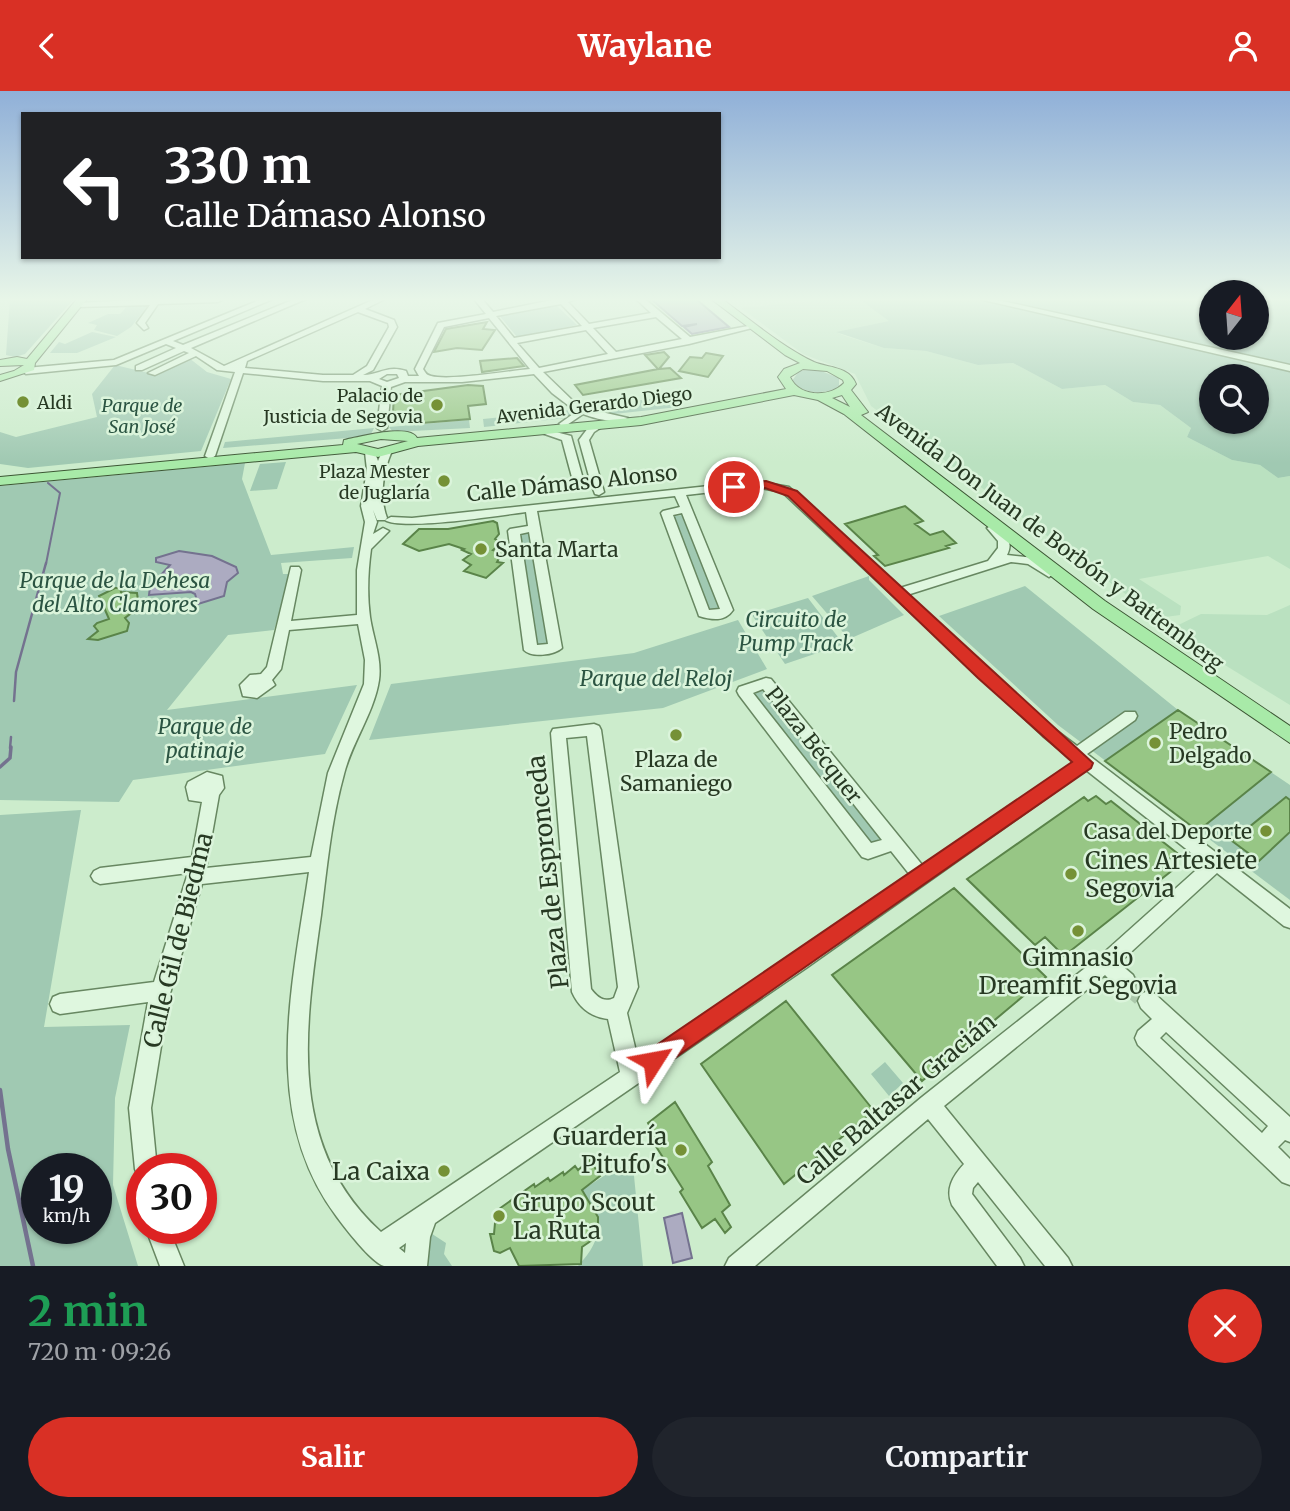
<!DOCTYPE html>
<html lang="es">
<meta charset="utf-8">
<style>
body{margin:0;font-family:Merriweather,serif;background:#20242c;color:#f1f3f6;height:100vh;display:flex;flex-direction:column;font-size:26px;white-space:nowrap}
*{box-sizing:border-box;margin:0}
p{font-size:23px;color:#9ea1a6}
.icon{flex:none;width:38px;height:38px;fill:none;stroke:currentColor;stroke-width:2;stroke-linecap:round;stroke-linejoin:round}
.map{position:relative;height:1175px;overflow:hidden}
.sheet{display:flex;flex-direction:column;background:#171b24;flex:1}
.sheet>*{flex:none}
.hud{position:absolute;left:21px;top:21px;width:700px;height:147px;border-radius:0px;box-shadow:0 2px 5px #0004;background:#202124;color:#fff;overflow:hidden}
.needle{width:46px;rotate:17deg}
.buttons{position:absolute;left:1199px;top:189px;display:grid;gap:14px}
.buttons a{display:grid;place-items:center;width:70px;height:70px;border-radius:50%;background:#171b24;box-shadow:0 2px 5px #0004;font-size:35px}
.speed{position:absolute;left:21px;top:1062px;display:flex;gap:14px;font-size:35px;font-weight:700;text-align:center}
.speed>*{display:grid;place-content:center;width:91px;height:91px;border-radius:50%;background:#171b24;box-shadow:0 2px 5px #0004;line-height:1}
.speed small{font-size:18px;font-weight:400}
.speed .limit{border:10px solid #d22;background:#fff;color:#111}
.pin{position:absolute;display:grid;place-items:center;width:60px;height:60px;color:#fff;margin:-30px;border:4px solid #fff;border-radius:50%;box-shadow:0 2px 7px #0007}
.me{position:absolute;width:77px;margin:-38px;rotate:56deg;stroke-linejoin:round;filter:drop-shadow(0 0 5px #0008)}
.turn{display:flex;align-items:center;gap:24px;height:147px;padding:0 28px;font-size:32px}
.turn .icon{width:91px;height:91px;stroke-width:2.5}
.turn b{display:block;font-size:49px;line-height:60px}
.round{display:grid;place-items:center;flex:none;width:74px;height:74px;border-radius:37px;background:#20242c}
.summary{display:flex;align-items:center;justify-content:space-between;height:119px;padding:0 28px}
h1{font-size:42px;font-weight:700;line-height:52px;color:#1e9e55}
.action{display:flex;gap:14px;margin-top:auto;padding:14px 28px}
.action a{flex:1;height:80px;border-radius:42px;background:#d93025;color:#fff;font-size:28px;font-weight:700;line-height:80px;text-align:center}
.action a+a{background:#20242c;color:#f1f3f6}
header{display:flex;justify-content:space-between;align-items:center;height:91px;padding:0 28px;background:#d93025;color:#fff;font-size:32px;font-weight:700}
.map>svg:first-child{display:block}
.farmland{fill:#bae1c0}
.green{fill:#a0c9b2;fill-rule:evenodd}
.water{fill:#acabc1;stroke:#74728f;stroke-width:2}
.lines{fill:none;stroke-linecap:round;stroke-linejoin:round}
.stream-far3{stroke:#74728f;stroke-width:2}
.stream-far2{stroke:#74728f;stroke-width:2.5}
.stream-far1{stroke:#74728f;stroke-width:3.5}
.stream{stroke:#74728f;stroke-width:4.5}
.building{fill:#97c685;stroke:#5a8449;stroke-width:2}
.minor-tunnel{stroke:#abc8aa;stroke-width:21;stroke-dasharray:21 10;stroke-linecap:butt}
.minor-casing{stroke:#678761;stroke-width:3}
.major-casing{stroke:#3c5634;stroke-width:2}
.minor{fill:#dff7df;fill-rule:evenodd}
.major{fill:#a8eaa8;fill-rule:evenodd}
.route{fill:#d93025;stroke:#8d1f18;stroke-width:2}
.poi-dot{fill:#759136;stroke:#dbf4db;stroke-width:2.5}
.labels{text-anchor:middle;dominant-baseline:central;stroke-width:5;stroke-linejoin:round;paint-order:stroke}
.far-poi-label{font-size:18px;fill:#273923;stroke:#dbf4db;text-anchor:end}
.far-park-label{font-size:18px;font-style:italic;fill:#2b5442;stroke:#dbf4db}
.far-street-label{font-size:18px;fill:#273923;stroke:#dbf4db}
.street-label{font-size:21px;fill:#273923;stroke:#dbf4db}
.poi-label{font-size:21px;fill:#273923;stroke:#dbf4db;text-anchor:start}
.park-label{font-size:21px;font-style:italic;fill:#2b5442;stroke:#dbf4db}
.near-poi-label{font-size:24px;fill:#273923;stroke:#dbf4db;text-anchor:start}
.near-street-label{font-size:24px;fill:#273923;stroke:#dbf4db}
</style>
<header><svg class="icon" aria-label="back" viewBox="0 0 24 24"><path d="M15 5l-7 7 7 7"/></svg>Waylane<svg class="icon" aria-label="person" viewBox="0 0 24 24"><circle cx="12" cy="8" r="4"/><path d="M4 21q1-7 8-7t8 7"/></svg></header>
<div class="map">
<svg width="1290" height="1175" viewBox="0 0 1290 1175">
<rect width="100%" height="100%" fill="#cceccc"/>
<path class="farmland" d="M833,208H863V211L890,230L837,241L842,244L884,257L926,260L978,274L1013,272L1062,298L1105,294L1133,311L1160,314L1191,337L1187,346L1232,369L1260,374L1278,387L1290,385V478L1268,465L1139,488L1181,515L1180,524L1158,527L871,315L855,283L803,263L741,217Z
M1290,514V614L1168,539L1201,523L1267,524Z"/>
<path class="green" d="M10,208H74L25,263L15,266L6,264Z
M863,208H1211V247H1256L1257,208H1290V385L1278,387L1260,374L1232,369L1187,346L1191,337L1160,314L1133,311L1105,294L1062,298L1013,272L978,274L926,260L884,257L836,241L889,230L863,211ZM1211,285H1256V331H1211Z
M149,213L131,236L117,245L94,239L97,234L88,232L108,223H120L128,214Z
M556,214L577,234L517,246L499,224Z
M92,241L116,246L77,262H50L59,251L65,253Z
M189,267L207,281L231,288L201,360L28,377L0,373V341L16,346L97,326L92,303L115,274L153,283Z
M816,278L839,287V296C824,304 803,303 792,290L799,280Z
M674,305L680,312L678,316L614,323L586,316Z
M570,319L572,324L566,327L484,336L483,328Z
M469,329L470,337L393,341L389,336Z
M374,337L371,343L361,346L223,357L225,351Z
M286,371L277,398L250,400L260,373Z
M245,372L242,388L271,464L354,456L352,467L281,472L283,483H291L274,539L228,544L167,619L357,594L325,663L133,689L119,711L0,709V395Z
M683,424L721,515L720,520L709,521L674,428V425Z
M526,440L530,441L549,551L546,554L536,555L518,443Z
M869,485V489L904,524L849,548L812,505Z
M1025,495L1178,619L1290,694V809L1058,634L939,525Z
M808,507L841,550V554L785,573L752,524Z
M738,529L767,578L663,617L369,649L391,593L634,562Z
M759,599H764L883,746L879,754L872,753L754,605Z
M81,719L44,936L130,934L115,1007L113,1094L138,1175H0V724ZM37,1078H96V1138H37Z
M885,971L903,992L889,1005L871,983Z
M633,1075L643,1175H578C606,1145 600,1130 582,1099L618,1076Z
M426,1139L446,1152L444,1163L452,1175H423Z"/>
<path class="water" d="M651,208H696L729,236L692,243L684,236L697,233L682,235Z
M179,460L212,465L236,476L238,482L227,491L224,505L198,513L195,503L191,501L149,504L150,496L170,474L156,471V467Z
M682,1122L692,1167L673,1172L664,1127Z"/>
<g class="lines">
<path class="stream-far3" d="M46,473L60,402L48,392"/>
<path class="stream-far2" d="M14,610L16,581L46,472
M10,657L11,646"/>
<path class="stream-far1" d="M0,676L10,667L11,656"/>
<path class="stream" d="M0,999L8,1058L33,1175"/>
</g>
<path class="building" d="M487,231L483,238L495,239L482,259L457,257L434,261L446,238Z
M664,261L669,266L659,278L670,277L681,287L583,304L575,294L658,278L645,264Z
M706,262L723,265L708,286L679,280L690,266L702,267Z
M517,267L524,275L482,281L480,270Z
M468,294L483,295L486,313L468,315L470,328L410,333L411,320L393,322L394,304Z
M905,415L923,430L915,433L930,444L943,440L956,452L946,455L949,457L885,475L874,465L878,464L845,433Z
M493,430L497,432L499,443L495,448L501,452L493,459L502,462L497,471L503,472L486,487L464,480L471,474L463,469L471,463L462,459L464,458L449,453L419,460L403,453L419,438H448Z
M115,497H120L121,501L137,502L139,516L125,527L129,532L127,540L98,549L88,548L98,540L94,535L97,532L109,528L99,505Z
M1178,619L1271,681L1198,740L1105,670Z
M1096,705L1106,713L1111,710L1177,762L1165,771L1174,778L1064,865L1045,846L1035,854L967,788L1084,706L1088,710Z
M1286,706L1290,709V741L1259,770L1232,750Z
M954,797L1046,886L922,990L832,884Z
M786,910L874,1020L784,1093L701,973Z
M675,1011L712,1071L708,1075L730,1114L722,1121L731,1136L725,1142L715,1128L702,1137L680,1101L683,1098L650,1046L654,1043L648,1032Z
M590,1069L600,1085L582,1099L598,1126V1145L582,1156L581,1173L519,1175L510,1157L500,1162L494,1160L490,1143H494L495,1132H499V1118L534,1093L535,1096L548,1087L550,1090L563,1081L564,1084L575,1075L578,1079Z"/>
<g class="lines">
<path class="minor-tunnel" d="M1126,891L1148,910"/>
<defs>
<path id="minor" d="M154,208L222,209L218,211L158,213L145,232L148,237L144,239L137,232L150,214L77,216L73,214L77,212Z
M262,208H273L173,250L183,254L295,208H306L191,257L224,275L375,208H385L365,218L394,229L397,236L373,279L363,284C380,284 386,274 406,280L408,285H419L415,278L438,232L486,223L474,208H482L493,221L557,208H576L568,211L589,233L651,222L636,208H645L690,246L748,235L752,237L689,253L543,281L572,309L584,317L628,327C616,333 596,328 583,323L564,336L559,333L573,323V318L552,302L534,283L462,291H405L391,296L387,337L382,340L377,337L382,295L370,290H323L243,282L215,365L210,368L205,365L235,281L217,279L196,265L155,284L148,282L189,262L184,260L142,279H136V275L176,257L166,253L116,274L26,283L22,280L26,277L114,269ZM561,213L582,235L514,247L496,225ZM358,221L388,232L389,236L367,275L353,284H323L245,277L247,270ZM656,226L682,248L616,261L593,237ZM489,227L530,278C508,280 450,290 431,285C426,284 426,282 423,278L444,236ZM586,239L608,263L539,277L517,252ZM387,283H397L399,287L387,291L379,288Z
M979,208H993L1290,274V280Z
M597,332L605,334L594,341L589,349L604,401L599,404L595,403L592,395L574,392L573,390L562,349L536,340L541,337L571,345L583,388L590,389L579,349L588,337Z
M387,357L392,360C383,380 379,406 387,427L385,429H377L373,419L377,431L373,443L383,437L389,440L371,458C368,480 367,504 370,526C373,547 382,567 379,589C374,622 352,651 344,683C331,730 327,776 321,824C305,937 286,1055 381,1141L620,981L608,928C591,926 579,917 572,901L551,642L553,638L594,633L599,635L601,639L638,896L627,922L638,969L910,784L891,760L868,768L862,766L739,604L737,600L739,596L766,587L771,588L923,775L1075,671L1043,645L782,401L755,396L686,404L733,519C725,531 712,529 699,525L698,522L661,422L663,420L680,416L675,405L537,420L562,557C554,564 532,567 524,559L508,440L510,438L528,435L526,421C502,424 401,440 385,429L391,426L412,427L755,390L789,396L900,497L988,470L998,457V450L987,437L993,434C1006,439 1014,451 1007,464L1035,467L1053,479L1055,482L1049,486L1028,473L1011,471L907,504L1053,637L1077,655L1125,621H1135L1137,625L1135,629L1087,663L1290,818V837L1284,835L1217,782L1119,872L1133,884L1136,891L1133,898L1126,900L1119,898L1105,884L944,1015L1068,1167L1072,1175H1045L978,1091L973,1097L972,1103L1020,1167L1024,1175H997L952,1114C945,1098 953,1085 964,1073L928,1028L755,1175H725L729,1167L922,1006L1099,866L1204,772L1086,679L806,877L435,1132L430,1146L427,1175C416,1175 393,1175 384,1175C371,1171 346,1138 337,1126C260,1024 292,897 309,781L202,793L169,906L151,1017L157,1078H142V1087L138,1086L135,1078L129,1017L148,911L60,923L53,920L50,913L53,906L60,903L154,891L188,782L100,793L94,790L91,785L94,780L100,777L192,766L202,711L189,709L186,696L188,691L207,681L222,685L224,697L219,704L206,777L311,766L328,682L364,593L365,569L358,533L289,539L281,578L272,589L275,594L257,607L243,605L240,594L250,584L261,583L267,576L291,476H299L301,479L291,530L357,524V479L365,431L361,415L367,379L365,361L374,359L378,370L383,358ZM682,422L720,518L709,519L673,424ZM529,441L548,553L537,554L520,443ZM763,598L882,749L871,752L753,602ZM587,645L618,896L614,907C604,912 597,906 591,898L566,647ZM406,1152L405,1162L399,1157Z
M1148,900L1155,903L1290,1026V1051L1285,1049L1278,1056L1290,1068V1094L1282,1091L1138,954L1135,947L1138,940L1152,928L1141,917L1138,910L1141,903ZM1166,941L1268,1035L1262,1042L1160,947Z
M146,1138H169L184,1175H160Z"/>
<path id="major" d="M77,208H87L35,272L34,279L0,290V284L14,280L24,274L0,275V269L17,266L27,268Z
M711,208H722C752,230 781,255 814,271C828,277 849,275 856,293L851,299L868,321L861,324L1105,510L1290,635V652L1093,518L844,323L818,309L794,304L641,334L418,355L378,366L356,361L0,394V386L343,354L344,349C359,346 410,332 417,347L641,326L786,298L778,286L784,278L800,272L785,264ZM803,278L827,280L843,289L844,292C829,307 799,306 790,286ZM842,304L850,316L832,307ZM381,348L408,350L378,358L357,353Z"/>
</defs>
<use href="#minor" class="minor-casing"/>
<use href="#major" class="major-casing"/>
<use href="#minor" class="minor"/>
<use href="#major" class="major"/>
</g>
<linearGradient id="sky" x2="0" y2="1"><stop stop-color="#90b0d8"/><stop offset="0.56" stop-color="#e8f6e8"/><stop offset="1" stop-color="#e8f6e8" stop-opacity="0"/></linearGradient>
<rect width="1290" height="372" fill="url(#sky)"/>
<path class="route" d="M766,390L797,400L1093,672L1091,677L653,982L645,978L642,970L645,962L1072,671L978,587L788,405L765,397L734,399L727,396L734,392Z"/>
<g class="poi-dot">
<circle cx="23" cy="311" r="7"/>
<circle cx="437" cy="314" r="7"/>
<circle cx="444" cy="390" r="7"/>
<circle cx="481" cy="458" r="7"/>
<circle cx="676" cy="644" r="7"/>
<circle cx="1155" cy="652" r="7"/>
<circle cx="1266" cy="740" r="7"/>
<circle cx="1071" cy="783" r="7"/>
<circle cx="1078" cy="840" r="7"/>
<circle cx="681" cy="1059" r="7"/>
<circle cx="444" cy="1080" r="7"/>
<circle cx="499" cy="1125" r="7"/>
</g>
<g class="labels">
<g class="far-poi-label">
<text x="423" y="304">Palacio de<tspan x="423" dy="21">Justicia de Segovia</tspan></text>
<text x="37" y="311" text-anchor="start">Aldi</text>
<text x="430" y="380">Plaza Mester<tspan x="430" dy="21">de Juglaría</tspan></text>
</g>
<g class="far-park-label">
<text x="142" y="314">Parque de<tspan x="142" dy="21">San José</tspan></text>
</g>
<g class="far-street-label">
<text transform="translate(594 314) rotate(-7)">Avenida Gerardo Diego</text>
</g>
<g class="street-label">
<text transform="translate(572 392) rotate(-6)">Calle Dámaso Alonso</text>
<text transform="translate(1050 446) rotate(37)">Avenida Don Juan de Borbón y Battemberg</text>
<text transform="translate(814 654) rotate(52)">Plaza Bécquer</text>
</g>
<g class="poi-label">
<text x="495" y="458">Santa Marta</text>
<text x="1169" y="640">Pedro<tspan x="1169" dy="24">Delgado</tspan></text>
<text x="676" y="668" text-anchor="middle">Plaza de<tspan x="676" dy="24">Samaniego</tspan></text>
<text x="1252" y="740" text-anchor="end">Casa del Deporte</text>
</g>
<g class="park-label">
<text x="115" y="489">Parque de la Dehesa<tspan x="115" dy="24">del Alto Clamores</tspan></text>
<text x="796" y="528">Circuito de<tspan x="796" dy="24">Pump Track</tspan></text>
<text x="656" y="587">Parque del Reloj</text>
<text x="205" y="635">Parque de<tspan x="205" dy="24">patinaje</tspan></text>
</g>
<g class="near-poi-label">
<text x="1085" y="769">Cines Artesiete<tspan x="1085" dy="28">Segovia</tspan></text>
<text x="1078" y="866" text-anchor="middle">Gimnasio<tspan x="1078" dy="28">Dreamfit Segovia</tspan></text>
<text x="667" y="1045" text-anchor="end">Guardería<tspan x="667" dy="28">Pitufo's</tspan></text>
<text x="430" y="1080" text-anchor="end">La Caixa</text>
<text x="513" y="1111">Grupo Scout<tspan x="513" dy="28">La Ruta</tspan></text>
</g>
<g class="near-street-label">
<text transform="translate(548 781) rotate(-96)">Plaza de Espronceda</text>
<text transform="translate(178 849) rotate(-76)">Calle Gil de Biedma</text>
<text transform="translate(896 1008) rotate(-40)">Calle Baltasar Gracián</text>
</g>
</g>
</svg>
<div class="buttons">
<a><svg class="needle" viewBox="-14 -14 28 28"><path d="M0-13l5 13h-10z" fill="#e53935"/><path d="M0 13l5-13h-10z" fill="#9ea1a6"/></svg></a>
<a><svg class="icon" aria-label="search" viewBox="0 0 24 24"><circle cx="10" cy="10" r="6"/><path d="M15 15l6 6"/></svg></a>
</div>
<div class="speed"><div>19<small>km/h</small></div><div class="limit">30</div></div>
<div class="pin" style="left:734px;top:396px;background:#d93025"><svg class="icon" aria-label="arrive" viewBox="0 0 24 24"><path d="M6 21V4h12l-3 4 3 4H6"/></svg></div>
<svg class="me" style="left:653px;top:970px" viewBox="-20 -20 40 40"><path d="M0-17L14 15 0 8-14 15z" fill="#d93025" stroke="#fff" stroke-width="4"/></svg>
<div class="hud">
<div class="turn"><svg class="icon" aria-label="left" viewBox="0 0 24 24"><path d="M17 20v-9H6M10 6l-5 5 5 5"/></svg><div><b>330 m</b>Calle Dámaso Alonso</div></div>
</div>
</div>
<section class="sheet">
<div class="summary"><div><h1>2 min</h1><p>720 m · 09:26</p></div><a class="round" style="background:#d93025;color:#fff"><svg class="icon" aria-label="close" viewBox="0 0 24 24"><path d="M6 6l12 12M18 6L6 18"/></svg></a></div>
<div class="action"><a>Salir</a><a>Compartir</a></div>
</section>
